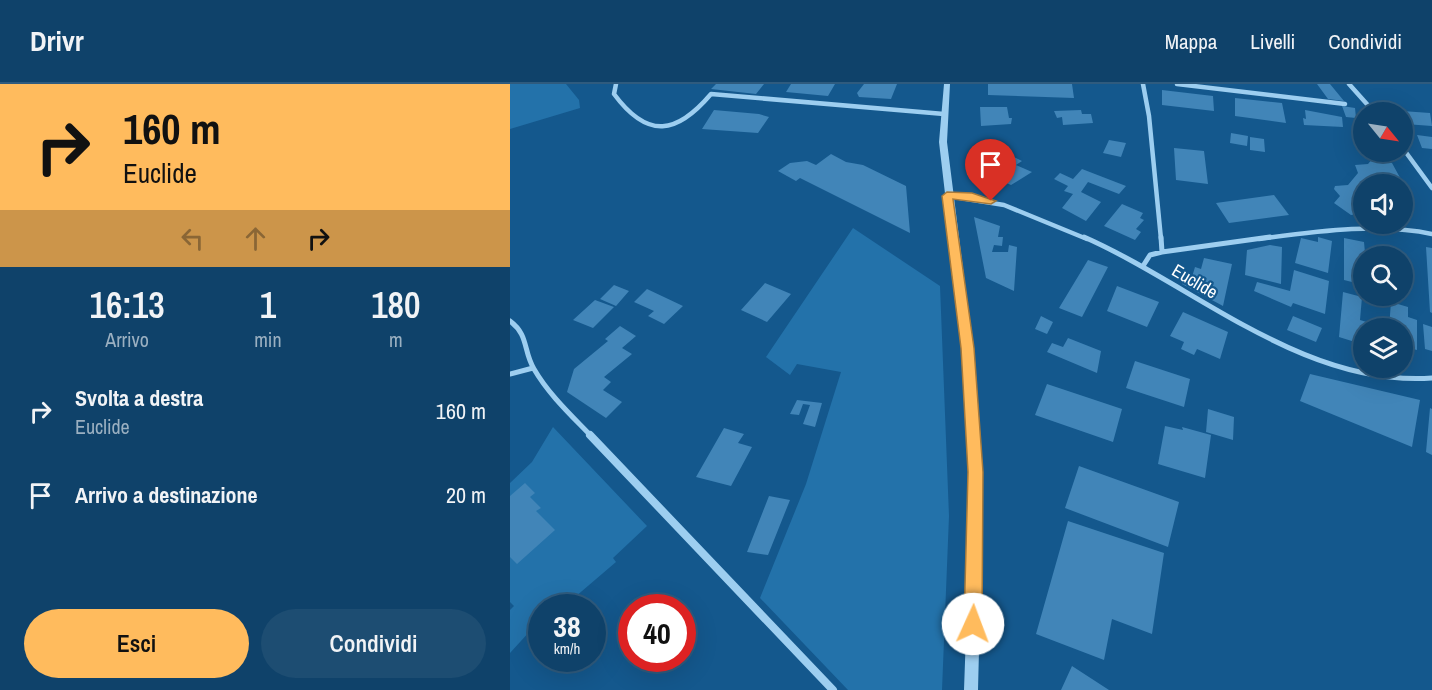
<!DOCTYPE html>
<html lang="it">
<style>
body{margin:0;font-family:"Archivo Narrow",sans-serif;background:#1d4d72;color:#f1f3f6;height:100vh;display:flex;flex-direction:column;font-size:22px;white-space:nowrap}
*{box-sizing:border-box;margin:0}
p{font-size:20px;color:#9bb0c1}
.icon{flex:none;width:33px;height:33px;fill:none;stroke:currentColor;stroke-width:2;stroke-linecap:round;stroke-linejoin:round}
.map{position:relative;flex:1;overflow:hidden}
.drawer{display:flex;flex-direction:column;background:#0f426a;width:510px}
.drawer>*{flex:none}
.hud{background:#ffbb5d;color:#111;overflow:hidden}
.needle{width:39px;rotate:120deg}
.tools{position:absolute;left:843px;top:18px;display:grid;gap:12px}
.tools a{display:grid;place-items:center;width:60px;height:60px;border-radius:50%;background:#0f426a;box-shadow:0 6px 24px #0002,0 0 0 2px #2f5b7e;font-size:30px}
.speed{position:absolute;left:18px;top:510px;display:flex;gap:12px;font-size:30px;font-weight:700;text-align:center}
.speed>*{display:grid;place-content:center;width:78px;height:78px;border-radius:50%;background:#0f426a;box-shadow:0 6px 24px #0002,0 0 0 2px #2f5b7e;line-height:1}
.speed small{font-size:15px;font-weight:400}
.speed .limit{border:9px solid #d22;background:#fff;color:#111}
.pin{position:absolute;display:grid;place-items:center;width:51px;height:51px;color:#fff;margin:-62px -26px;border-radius:50% 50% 50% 0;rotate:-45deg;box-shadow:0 0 6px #0007}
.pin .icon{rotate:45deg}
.me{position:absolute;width:66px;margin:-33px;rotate:2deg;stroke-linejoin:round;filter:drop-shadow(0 0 4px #0008)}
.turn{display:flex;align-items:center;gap:21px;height:126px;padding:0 24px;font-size:27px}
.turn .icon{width:78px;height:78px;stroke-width:2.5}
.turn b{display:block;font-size:42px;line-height:51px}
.lanes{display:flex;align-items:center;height:57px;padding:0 24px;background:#0003;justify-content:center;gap:30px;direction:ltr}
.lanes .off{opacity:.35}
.eta{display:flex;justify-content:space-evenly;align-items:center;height:102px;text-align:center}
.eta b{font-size:36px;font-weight:600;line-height:42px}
.cta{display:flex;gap:12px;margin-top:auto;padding:12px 24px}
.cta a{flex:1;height:69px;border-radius:36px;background:#ffbb5d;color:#111;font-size:24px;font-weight:600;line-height:69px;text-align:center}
.cta a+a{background:#1d4d72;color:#f1f3f6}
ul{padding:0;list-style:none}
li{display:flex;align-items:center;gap:18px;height:84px;padding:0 24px}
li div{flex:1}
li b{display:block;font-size:22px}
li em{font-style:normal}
header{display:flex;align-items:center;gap:36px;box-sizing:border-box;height:84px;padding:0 30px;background:#0f426a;border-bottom:2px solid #2f5b7e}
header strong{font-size:28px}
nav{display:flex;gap:33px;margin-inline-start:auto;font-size:21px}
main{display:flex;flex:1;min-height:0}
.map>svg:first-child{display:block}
.green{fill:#2372aa}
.building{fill:#4185b8}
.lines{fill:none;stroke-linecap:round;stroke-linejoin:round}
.minor-far2{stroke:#9dcef0;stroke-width:4.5}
.minor-far1{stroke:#9dcef0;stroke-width:5}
.minor{stroke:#9dcef0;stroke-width:8}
.tertiary{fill:#9dcef0;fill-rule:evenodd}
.route{fill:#ffbb5d;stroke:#a67a3c;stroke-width:1.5}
.labels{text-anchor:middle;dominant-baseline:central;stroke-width:4.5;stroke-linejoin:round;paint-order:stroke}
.street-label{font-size:18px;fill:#fff;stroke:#14588d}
</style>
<header>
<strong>Drivr</strong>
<nav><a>Mappa</a><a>Livelli</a><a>Condividi</a></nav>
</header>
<main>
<section class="drawer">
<div class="hud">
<div class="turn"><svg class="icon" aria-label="right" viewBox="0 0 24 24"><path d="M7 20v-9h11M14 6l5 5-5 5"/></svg><div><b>160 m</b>Euclide</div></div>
<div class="lanes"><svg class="icon off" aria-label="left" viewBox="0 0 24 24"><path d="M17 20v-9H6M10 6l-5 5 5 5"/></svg><svg class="icon off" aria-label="ahead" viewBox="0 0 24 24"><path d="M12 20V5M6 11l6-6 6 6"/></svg><svg class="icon" aria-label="right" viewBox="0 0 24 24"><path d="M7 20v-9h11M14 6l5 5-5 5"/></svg></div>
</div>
<div class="eta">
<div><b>16:13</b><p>Arrivo</p></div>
<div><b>1</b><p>min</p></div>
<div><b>180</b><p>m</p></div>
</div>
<ul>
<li><svg class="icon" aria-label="right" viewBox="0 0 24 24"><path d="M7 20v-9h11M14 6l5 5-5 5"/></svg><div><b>Svolta a destra</b><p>Euclide</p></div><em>160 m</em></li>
<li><svg class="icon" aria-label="arrive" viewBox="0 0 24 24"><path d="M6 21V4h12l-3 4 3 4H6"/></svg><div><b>Arrivo a destinazione</b></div><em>20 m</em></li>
</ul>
<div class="cta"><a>Esci</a><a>Condividi</a></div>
</section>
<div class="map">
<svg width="922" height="606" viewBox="0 0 922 606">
<rect width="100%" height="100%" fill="#14588d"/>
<path class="green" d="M0,0H56L69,16L70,24L0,45Z
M343,144L430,202L439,432L432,606H338L250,514L296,400L331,288L287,280L280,291L256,273Z
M43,343L137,442L103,474L106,478L58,519L52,512L42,523L32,524L31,535L0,569V526L4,522L0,518V399L22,378Z"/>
<path class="building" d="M206,0H254L246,10L201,5Z
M281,0H325L318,12L276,8Z
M354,0H387L381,15L349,13L347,9Z
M478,0H562L564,14L478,11Z
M807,0H820L834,17L818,15Z
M652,6L703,12L704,27L652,21Z
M725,14L772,19L776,39L725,32Z
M832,22L845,24L846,34L836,33Z
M470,23H497L499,34H502L501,40L471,42Z
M204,26L249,30L259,33L248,49L192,45Z
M571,26L572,30H581L583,39L553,41L552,33L547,34L544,27Z
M795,26L832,33L833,43L794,41L793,34L796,35Z
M892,27L920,29L922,42L895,40Z
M721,49L738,52L737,62L720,59Z
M907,51L922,53V65L912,64Z
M740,53L754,55L755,68L740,66Z
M599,56L616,59L611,73L593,69Z
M664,64L694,67L698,100L666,96Z
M496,69L512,77L506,81L522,88L501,101L483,93L492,87L480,80Z
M321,70L336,78L353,81L396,102L400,149L290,94L286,97L268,87L280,79L297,77L306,81Z
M863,74L882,79L900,112L892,120V100H854V129L841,131L824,119L830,112L824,105L825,102L838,101L848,89L845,81L858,80Z
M572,85L616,102L609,110L578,98L571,108L591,118L576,137L552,124L563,110L554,107L558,102L544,95L550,89L563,95Z
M764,111L779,131L719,139L706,119Z
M612,120L633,129L630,134L634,136L626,145L631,148L625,156L594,142Z
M464,133L490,142L488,153H493L492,162L484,161L482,168H498L499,161L507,163L504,207L476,194Z
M808,153L822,157L818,189L785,179L791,154L808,158Z
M834,154L854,158L855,169L865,172H854V201L834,196Z
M760,161L772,163L771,200L735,191L737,166Z
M916,163L922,164V229L920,228Z
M694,174L722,180L713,222L672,200L677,191L682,193L685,183L691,185Z
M578,176L598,183L572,233L549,224Z
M784,186L819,197L815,230L783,219L781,223L744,207L747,198L780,207Z
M255,199L281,210L257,238L231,226Z
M104,201L119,207L106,222L90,215Z
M607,202L649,218L637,243L597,227Z
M137,205L173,222L154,240L138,232L144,227L124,218Z
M833,208L852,213L850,236L876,244H854V250L846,248L845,258L829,253Z
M85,216L104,223L83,244L63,236Z
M881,218L898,223V233L907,236V266L892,262V244H879Z
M673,228L718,248L710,275L687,265L684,271L671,265L674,258L660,252Z
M531,232L543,238L537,250L525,245Z
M783,232L812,244L806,258L777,246Z
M913,240L922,243V267L915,265Z
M110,242L126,252L112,264L122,270L94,293L101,298L93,306L112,318L96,334L57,308L64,285L98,257L95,255Z
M558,254L591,267L587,289L537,268L542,259L553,263Z
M625,277L680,295L674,323L616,304Z
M800,290L910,316L902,363L790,317Z
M537,300L612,325L603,358L525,331Z
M287,316L312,319L305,343L293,340L300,321L293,320L289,331L280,330Z
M920,324L922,325V371L916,368Z
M698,325L724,333L723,356L696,348Z
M655,342L673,346L672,343L701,351L695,394L648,380Z
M214,344L234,350L228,359L242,363L221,402L186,393Z
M569,382L669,418L658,463L555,424Z
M15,399L25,409L20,413L31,424L26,427L45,446L7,480L0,473V412Z
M259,412L280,416L258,471L237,468Z
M558,437L654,469L642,550L602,535L594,576L526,550Z
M562,582L599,606H551Z"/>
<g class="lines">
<path class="minor-far2" d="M106,0L104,10C138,56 167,50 201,10L434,30
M633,0L639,32L651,155
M667,0L835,20
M839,0L864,28
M892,63L922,104
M438,112L494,121L577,155
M749,155C803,148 869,138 922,150"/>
<path class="minor-far1" d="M574,153C685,202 793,303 922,294
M651,153L652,168
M633,182L640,171L652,168L760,153
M0,237C19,251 13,267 24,285C39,311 62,332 82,353
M0,290L23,284"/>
<path class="minor" d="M80,351L323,606"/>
<path class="tertiary" d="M434,0H440L437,58L463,264L473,409L468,606H454L461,409L453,264L429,58Z"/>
</g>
<path class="route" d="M437,108L462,109L486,117L481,120L443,115L464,264L473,388L472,540L469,547L463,549L457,547L454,540L458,388L451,264L432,112Z"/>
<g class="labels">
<g class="street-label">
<text transform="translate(685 197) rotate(31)">Euclide</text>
</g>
</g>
</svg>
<div class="tools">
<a><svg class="needle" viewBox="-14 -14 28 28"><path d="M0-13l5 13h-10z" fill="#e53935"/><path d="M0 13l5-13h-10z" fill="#9bb0c1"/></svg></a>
<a><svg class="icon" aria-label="sound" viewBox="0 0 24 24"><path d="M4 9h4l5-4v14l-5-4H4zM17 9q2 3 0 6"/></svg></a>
<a><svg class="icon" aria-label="search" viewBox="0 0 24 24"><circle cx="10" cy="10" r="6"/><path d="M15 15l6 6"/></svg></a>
<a><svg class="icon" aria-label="layers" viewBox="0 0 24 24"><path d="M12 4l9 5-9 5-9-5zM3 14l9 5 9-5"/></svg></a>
</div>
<div class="speed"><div>38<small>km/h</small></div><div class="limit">40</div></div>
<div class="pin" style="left:481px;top:117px;background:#d93025"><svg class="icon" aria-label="arrive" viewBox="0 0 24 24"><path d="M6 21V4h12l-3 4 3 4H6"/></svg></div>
<svg class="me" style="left:463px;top:540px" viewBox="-20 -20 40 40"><circle r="19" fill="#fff"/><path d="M0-13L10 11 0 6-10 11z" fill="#ffbb5d"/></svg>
</div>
</main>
